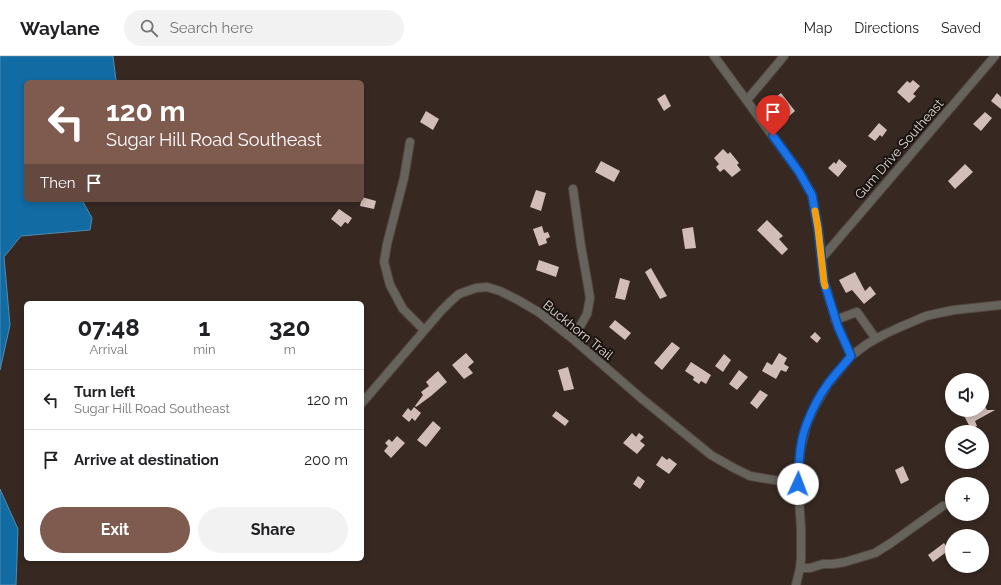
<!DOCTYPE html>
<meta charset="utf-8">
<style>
body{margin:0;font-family:Raleway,sans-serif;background:#f2f2f2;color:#202124;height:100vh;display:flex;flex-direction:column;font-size:15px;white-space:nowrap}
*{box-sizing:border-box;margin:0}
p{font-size:13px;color:#757577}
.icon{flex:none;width:22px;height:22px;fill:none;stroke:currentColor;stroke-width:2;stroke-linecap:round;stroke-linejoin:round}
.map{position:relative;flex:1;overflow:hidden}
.side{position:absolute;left:24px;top:245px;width:340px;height:260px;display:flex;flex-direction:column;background:#fff;border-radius:6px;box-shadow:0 2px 6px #0003}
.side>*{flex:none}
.guide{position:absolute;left:24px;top:24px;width:340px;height:122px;border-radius:6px;box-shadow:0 2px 6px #0003;background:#7f5a4f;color:#fff;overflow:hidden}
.controls{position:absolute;left:945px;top:317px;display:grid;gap:8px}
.controls a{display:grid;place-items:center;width:44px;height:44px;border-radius:50%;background:#fff;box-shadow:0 2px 6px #0003;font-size:20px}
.pin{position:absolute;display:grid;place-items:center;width:34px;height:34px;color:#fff;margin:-41px -17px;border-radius:50% 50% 50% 0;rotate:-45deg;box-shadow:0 0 4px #0007}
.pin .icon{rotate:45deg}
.me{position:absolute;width:44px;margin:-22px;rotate:2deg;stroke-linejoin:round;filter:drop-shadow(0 0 3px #0008)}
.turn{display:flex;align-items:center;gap:14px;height:84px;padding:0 16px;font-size:18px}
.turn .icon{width:52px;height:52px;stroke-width:2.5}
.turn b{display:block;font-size:28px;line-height:34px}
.then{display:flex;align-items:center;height:38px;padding:0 16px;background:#0003;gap:8px;font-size:15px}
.eta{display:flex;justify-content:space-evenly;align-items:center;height:68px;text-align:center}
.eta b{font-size:24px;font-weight:700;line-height:28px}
.action{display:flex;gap:8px;margin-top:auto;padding:8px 16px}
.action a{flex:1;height:46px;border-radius:24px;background:#7f5a4f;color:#fff;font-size:16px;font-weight:700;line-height:46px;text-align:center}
.action a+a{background:#f2f2f2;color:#202124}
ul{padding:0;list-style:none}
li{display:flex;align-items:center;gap:12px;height:60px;padding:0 16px;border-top:1px solid #e0e0e0}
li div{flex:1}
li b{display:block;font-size:15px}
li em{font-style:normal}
header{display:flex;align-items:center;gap:24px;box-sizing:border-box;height:56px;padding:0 20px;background:#fff;border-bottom:1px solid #e0e0e0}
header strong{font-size:19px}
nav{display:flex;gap:22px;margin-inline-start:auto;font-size:14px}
.search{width:280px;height:36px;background:#f2f2f2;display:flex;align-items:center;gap:10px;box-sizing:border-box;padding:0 14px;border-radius:22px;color:#757577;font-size:15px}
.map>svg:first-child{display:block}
.water{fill:#126ba3;stroke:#508bb1}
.building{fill:#d2bdb8}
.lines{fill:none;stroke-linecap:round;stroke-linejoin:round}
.minor-casing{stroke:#52453e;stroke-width:10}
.minor{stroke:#65635c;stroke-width:8}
.route-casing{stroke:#114b97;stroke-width:10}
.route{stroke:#1a73e8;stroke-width:7}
.slow{stroke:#f59e0b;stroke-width:7}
.labels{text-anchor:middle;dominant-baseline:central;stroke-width:4;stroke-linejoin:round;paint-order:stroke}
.street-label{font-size:13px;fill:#e0d6d2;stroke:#191310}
</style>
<header>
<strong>Waylane</strong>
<div class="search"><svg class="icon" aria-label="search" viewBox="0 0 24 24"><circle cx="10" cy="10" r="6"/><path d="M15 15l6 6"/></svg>Search here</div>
<nav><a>Map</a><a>Directions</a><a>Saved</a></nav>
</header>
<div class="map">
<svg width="1001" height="529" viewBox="0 0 1001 529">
<rect width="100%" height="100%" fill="#372922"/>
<path class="water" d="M0,0H113L116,24V26H26V144H82L92,162L90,174L21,180L4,201L10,269L0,314Z
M0,433L18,473L16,529H0Z"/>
<path class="building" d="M913,24L920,30L913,38L916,40L909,47L897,36L907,25L910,27Z
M781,37L795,55L787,62L772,44Z
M997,37L1001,41V53L991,45Z
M665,38L671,50L664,55L657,43Z
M426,55L439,63L433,74L420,66Z
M985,56L992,62L981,75L973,68Z
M879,67L887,74L882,81L880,79L875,85L868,80Z
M723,93L728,98L730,96L739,107L737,109L741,114L732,121L724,113L720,116L716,111L719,108L714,102Z
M839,103L847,110L838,121L828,112L834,106L836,108Z
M601,105L620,115L614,126L595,116Z
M965,108L973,116L955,133L948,125Z
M536,134L546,137L541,155L530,151Z
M362,141L376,145L374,153L360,150Z
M339,153L352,162L348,168L345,166L341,171L331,163Z
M767,164L783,180L779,183L788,193L782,199L757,174Z
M542,170L544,177L548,176L550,181L546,183L547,187L539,190L533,173Z
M693,171L696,192L685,193L682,173Z
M539,204L559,211L556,221L536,214Z
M651,212L667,240L660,243L645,216Z
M855,216L865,235L870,230L876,238L864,248L852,234L846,237L839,224Z
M620,222L630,225L625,244L615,242Z
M615,264L631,277L625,284L609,271Z
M815,276L821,282L817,287L810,281Z
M672,286L680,292L662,314L654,307Z
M466,297L474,306L468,311L473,317L464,323L452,309Z
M779,297L787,302L784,308L789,311L786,316L781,314L776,323L762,315L767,306L772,309Z
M724,298L731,304L723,316L715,310Z
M691,306L711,319L706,328L701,325L699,328L693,324L694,321L685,315Z
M568,311L574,333L564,335L558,314Z
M739,314L748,321L737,334L729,328Z
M438,315L447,326L431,340L416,351L415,350L423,339L421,336L429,330L426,326Z
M760,334L768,339L757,353L750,347Z
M982,345L987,354H995L975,365L977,370L971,373L963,358L970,354H982Z
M414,351L421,357L415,365L412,362L409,366L402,360L408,352L411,355Z
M556,355L569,365L565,370L552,360Z
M433,365L441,372L426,391L417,384Z
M632,377L636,381L639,377L644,381L640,385L645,389L637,398L623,387Z
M397,380L405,387L391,402L384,395L388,390L385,387L389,383L392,386Z
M662,400L667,404L669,402L677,408L669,418L656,409Z
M903,410L909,424L901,428L895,414Z
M638,420L645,425L640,433L633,428Z
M944,487L949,494L933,506L928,499Z"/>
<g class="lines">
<defs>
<path id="minor" d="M714,0L799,116L812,139L818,172L824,226L838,271L851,300
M747,44L784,0
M410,86L404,122L387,188L384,206L390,229L403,253L424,274
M573,133L581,190L587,224L590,242L587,258L573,283
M822,202L995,0
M835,264L857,256L876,283
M362,347L441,255L451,245L459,238L476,232L487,231L500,235L518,244L540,257L573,283L641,342L711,399L732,411L750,420L798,428
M800,512H810L823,508H833L845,506L875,497L891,487L943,450
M796,529L800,512L801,503V472L798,428L799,407L801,391L807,367L815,350L828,328L851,300L867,288L883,279L898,272L926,260L939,257L954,254L1001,249"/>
</defs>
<use href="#minor" class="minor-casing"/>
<use href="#minor" class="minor"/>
</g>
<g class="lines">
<defs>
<path id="route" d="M773,80L799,116L812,139L818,172L824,226L838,271L851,300C843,310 834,319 827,329C819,340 812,354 807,367C799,386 799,408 798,428"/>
</defs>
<use href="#route" class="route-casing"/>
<use href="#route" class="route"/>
<path class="slow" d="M815,155L818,172L824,226L825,230"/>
</g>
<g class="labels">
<g class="street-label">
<text transform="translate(899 93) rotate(-49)">Gum Drive Southeast</text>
<text transform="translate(578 274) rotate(39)">Buckhorn Trail</text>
</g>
</g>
</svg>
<div class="controls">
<a><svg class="icon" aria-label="sound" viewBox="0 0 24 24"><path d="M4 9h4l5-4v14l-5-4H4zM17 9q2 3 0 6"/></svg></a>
<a><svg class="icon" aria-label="layers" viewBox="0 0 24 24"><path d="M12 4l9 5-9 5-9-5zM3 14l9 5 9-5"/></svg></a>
<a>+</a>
<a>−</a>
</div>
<div class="pin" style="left:773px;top:80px;background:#d93025"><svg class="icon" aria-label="arrive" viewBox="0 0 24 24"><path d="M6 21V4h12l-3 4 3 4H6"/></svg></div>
<svg class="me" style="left:798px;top:428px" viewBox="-20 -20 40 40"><circle r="19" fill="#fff"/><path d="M0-13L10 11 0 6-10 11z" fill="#1a73e8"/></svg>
<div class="guide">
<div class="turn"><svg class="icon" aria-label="left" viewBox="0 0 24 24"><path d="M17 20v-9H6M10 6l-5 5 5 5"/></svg><div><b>120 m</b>Sugar Hill Road Southeast</div></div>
<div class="then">Then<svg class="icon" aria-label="arrive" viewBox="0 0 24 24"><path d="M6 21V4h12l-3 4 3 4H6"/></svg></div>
</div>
<section class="side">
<div class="eta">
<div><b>07:48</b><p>Arrival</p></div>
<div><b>1</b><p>min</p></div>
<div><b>320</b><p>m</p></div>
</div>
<ul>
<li><svg class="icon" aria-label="left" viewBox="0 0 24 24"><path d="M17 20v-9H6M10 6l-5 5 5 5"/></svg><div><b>Turn left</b><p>Sugar Hill Road Southeast</p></div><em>120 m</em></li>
<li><svg class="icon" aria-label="arrive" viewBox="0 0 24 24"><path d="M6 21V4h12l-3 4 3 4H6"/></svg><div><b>Arrive at destination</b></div><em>200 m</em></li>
</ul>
<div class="action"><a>Exit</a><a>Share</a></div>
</section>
</div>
